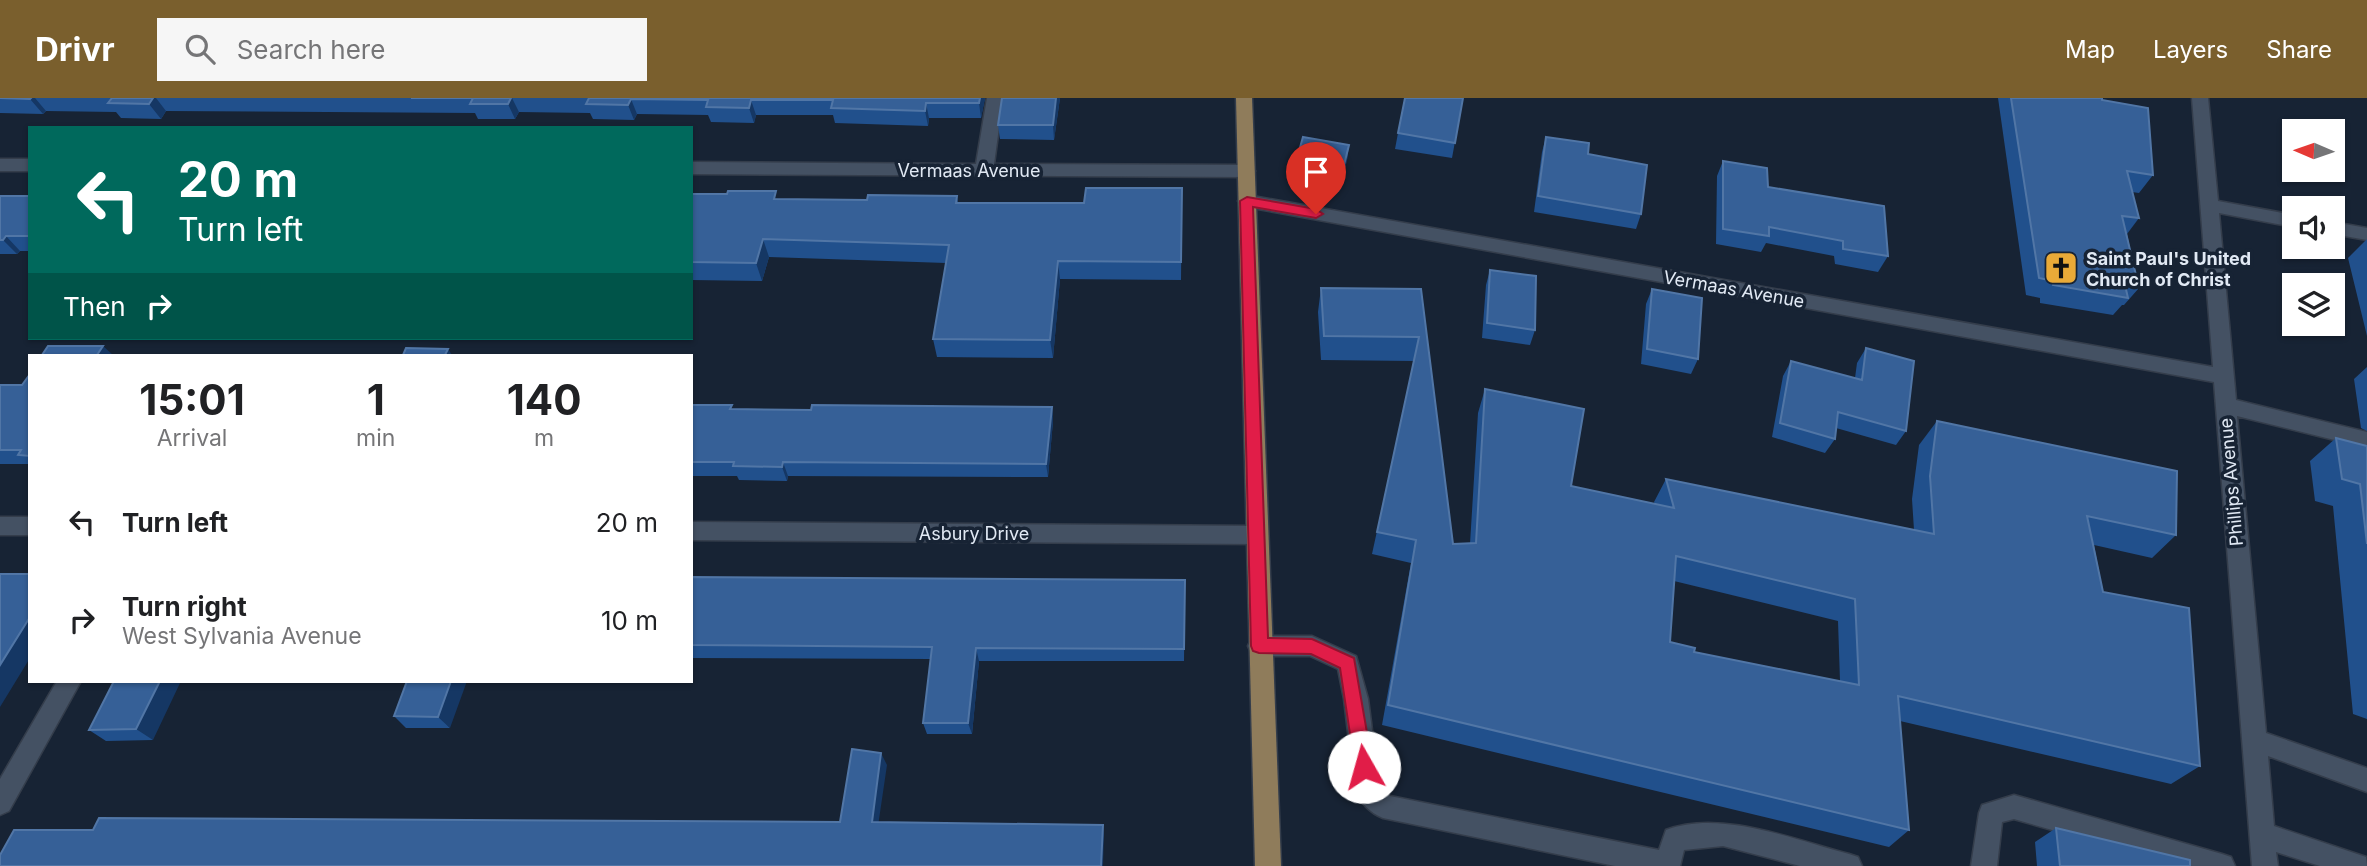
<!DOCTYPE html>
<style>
body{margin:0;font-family:Inter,sans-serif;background:#f6f6f6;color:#202124;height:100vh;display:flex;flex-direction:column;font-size:26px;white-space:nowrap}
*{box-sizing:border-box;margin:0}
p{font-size:23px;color:#757577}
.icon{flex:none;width:38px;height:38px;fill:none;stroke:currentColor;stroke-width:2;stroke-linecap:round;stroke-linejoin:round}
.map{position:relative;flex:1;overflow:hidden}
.sheet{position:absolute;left:28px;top:256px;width:665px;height:329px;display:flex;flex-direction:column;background:#fff;border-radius:0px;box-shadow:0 2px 5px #0004}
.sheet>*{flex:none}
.hud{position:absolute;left:28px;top:28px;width:665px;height:214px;border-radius:0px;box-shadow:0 2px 5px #0004;background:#00695c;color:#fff;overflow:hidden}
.needle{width:46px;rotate:272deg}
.buttons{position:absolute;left:2282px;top:21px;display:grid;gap:14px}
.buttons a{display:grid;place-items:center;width:63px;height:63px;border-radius:0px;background:#fff;box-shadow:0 2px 5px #0004;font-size:35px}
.pin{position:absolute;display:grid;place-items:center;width:60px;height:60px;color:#fff;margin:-72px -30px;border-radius:50% 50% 50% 0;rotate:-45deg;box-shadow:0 0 7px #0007}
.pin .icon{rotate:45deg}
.me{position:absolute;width:77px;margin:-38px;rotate:353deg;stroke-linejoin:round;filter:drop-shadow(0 0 5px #0008)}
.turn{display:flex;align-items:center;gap:24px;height:147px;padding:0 35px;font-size:32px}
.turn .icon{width:91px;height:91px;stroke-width:2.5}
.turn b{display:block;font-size:49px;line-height:60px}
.then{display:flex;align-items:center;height:66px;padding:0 35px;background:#0003;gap:14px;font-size:26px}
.eta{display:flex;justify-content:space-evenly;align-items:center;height:119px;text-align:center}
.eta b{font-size:42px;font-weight:700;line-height:49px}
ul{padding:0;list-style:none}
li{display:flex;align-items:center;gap:21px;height:98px;padding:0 35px}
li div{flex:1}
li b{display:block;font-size:26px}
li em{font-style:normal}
header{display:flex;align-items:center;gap:42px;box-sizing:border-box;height:98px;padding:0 35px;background:#7a5f2d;color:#fff}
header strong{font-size:33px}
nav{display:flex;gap:38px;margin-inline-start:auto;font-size:24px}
.search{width:490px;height:63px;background:#f6f6f6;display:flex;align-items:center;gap:18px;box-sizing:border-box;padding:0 24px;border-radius:0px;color:#757577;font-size:26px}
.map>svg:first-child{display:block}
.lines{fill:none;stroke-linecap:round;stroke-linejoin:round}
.minor-casing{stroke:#343d4b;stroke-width:3}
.major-casing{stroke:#343d4b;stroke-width:3}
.minor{fill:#445163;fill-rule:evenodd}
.major{fill:#8f7c5b;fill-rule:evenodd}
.wall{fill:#21508c;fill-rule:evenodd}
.shaded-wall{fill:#153764}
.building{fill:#366097;stroke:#5176a6;stroke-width:2;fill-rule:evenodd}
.route{fill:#e11d48;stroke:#92132f;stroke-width:2}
.labels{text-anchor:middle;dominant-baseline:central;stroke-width:7;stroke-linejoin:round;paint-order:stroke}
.street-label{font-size:18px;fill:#e1e9f4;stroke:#172334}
.poi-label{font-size:18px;font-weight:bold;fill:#e1e9f4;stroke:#172334;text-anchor:start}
</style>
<header>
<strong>Drivr</strong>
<div class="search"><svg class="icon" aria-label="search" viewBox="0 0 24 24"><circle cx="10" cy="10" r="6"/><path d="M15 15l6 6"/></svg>Search here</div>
<nav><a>Map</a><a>Layers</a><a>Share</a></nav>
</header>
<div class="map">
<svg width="2367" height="768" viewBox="0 0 2367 768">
<rect width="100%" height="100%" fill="#172334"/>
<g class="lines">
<defs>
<path id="minor" d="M987,0H1003L994,66L1246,67L1255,73L1246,79L691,76V64L976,66Z
M2192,0H2208L2218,103L2294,117V129L2219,115L2236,302L2367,334V350L2237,318L2266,635L2367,670V694L2268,658L2274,728L2366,759L2367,768H2320L2276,754L2278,768H2252L2214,284L1247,109L1238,103L1247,97L2213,269Z
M0,61H30V73H0Z
M2333,124L2367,130V142L2333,136Z
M0,419H30V437H0Z
M691,424L1256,428L1264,431L1267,437L1264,443L1256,446L691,442Z
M1259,538H1312L1356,558L1368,601L1379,687L1390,698L1659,752L1666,732C1720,711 1795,742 1849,756L1858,759L1862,768H1800L1723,748L1684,752L1680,768H1615L1383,720C1370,715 1360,704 1355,692L1344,601L1338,571L1310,558H1259L1251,555L1248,548L1251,541Z
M57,583H81L9,713L0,717V681Z
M2014,697L2222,756L2231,759L2235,768H2178L2014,721L2002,724L1997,768H1971L1979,715L1982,707Z"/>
<path id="major" d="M1236,0H1252L1281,768H1255Z"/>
</defs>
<use href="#minor" class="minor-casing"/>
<use href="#major" class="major-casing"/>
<use href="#minor" class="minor"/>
<use href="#major" class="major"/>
</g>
<path class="wall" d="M0,0H985L981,20H929L928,28L835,25L833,17H756L754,25L711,24L708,17L637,16L634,22L593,21L590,15L519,14L515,21H478L475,15L166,13L161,21L121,20L116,14L46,13L43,16L0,15Z
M1060,0L1054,42L1000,41L998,27Z
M1463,0L1452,60L1395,51L1398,35Z
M1998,0H2102L2153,77L2139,95L2132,94L2139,120L2127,136L2139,190L2124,207H2122L2113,217L2040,205V200L2026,197Z
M1546,39L1641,116L1636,131L1534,114L1542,54Z
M1349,47L1347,62L1339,94L1292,87L1294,71Z
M1723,63L1888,158L1878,174L1835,166L1834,158L1766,145L1761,154L1716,146L1717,78Z
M1182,90L1181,182L1060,181L1053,260L937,259L933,241L946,165L769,159L762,183L691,182V96L779,101L867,102L957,98L958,105H1084Z
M0,98H30V153H20L17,156H0Z
M2367,141V238L2348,160Z
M1490,172L1535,232L1530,247L1482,240L1486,187Z
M1321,190L1421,191L1453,446H1470L1478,315L1485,291L1571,388L1655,406L1654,404L1666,381L1914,432L1912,401L1919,347L1937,323L2176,437L2152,460L2094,447L2103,494L2200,668L2171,686L1900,623L1909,732L1889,749L1382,627L1411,465L1372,456L1414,263L1321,262L1318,214ZM1674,483L1838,523L1840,583L1694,554L1670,544Z
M1652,191L1698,261L1691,276L1641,266L1646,206Z
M152,240H199L197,242H153Z
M1866,250L1906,333L1896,347L1836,330L1835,341L1825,355L1772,339L1783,278L1791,263L1855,280L1857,265Z
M2367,269V333L2361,330L2354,281Z
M30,276V368L28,366H0V287H22Z
M691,307L733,311L811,312L1052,309L1053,323L1048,379L788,378L787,383L739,382L737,378H691Z
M2336,340L2367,348V621L2353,616L2333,408L2315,403L2310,363Z
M691,479L1185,482L1184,563H979L972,636H927L923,625L931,561L691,560Z
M114,583L153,642L106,643L89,632Z
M408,583L450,630H406L394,618Z
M2056,730L2190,768H2037L2035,744Z"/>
<path class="shaded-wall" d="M31,0H35L46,13L43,16L30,1Z
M153,0H156L166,13L161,21L149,6Z
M511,0H512L519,14L515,21L508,6Z
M980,0H985L981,20L979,5Z
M1056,0H1060L1054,42L1053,27Z
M631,1L637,16L634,22L628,7Z
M751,2L756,17L754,25L749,10Z
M926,5L929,20L928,28L925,13Z
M1349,47L1347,62L1339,94L1341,79Z
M6,138L20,153L17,156L3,142Z
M763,141L769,159L762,183L756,165Z
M1058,163L1060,181L1053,260L1050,242Z
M103,248L113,257H97Z
M448,251L452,257H445Z
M1052,309L1053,323L1048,379L1046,366Z
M783,364L788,378L787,383L782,369Z
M30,519V560L0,609V567Z
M976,550L979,563L972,636L968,625Z
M160,583H181L153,642L136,631Z
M451,583H467L450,630L438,619Z
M881,655L887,667L877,735L872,724Z
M1103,727L1104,737L1103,768H1101Z"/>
<path class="building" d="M0,0H31L30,1Z
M112,0H153L149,6L108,5Z
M411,0H511L508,6H470L473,0Z
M589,0H980L979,5H926L925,13L831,10L833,2H751L749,10L706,9L708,2L631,1L628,7L586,6Z
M1002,0H1056L1053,27H998Z
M1405,0H1463L1455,45L1398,35Z
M2011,0H2102V2L2148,10L2153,77L2127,73L2139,120L2122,118L2139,190L2125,187L2128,200L2053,187V183L2039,180Z
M1303,39L1349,47L1341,79L1294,71Z
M1546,39L1589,45L1588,56L1647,67L1641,116L1538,98Z
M1723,63L1767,70L1768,89L1884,108L1888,158L1843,151V143L1769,129V138L1723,131Z
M1086,90H1182L1181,164L1058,163L1050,242L933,241L949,147L763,141L756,165L691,164V96H727L728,93H776L774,101L867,102L868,97L957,98L956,105H1084Z
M0,98H30V138H6L3,142H0Z
M1490,172L1536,178L1535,232L1487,225Z
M1321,190L1421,191L1453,446L1476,445L1485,291L1584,311L1571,388L1674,410L1666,381L1934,436L1930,378L1937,323L2177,373L2176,437L2087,418L2103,494L2189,510L2200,668L1898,598L1909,732L1388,607L1416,442L1377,434L1419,239L1324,238ZM1676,458L1855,501L1859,587L1694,554L1695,550L1670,544Z
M1652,191L1702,200L1698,261L1647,251Z
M48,248H103L97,257H42Z
M406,250L448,251L445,257H403Z
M1866,250L1914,263L1906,333L1838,314L1835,341L1780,325L1791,263L1862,282Z
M30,276V358L18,357L21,352H0V287H22Z
M691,307H732L730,311L811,312L812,307L1052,309L1046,366L783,364L782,369L733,368L734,364H691Z
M2336,340L2367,348V446L2360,386L2342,381Z
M0,476H30V519L0,567Z
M691,479L1185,482L1184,551L976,550L968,625H923L932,549L691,547Z
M114,583H160L136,631L89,632Z
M407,583H451L438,619L394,618Z
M852,651L881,655L872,724L1103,727L1101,768H0V757L14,732H93L99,720L840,724Z
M2056,730L2190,762V768H2060Z"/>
<path class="route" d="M1247,99L1316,111L1323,116L1316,120L1253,109L1268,540L1312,541L1354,560L1373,669L1371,675L1364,678L1358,675L1355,669L1340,570L1311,556L1259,555L1253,553L1251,548L1240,103Z"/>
<defs>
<symbol id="church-square" viewBox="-11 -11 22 22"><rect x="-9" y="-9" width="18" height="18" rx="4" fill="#e9aa38" stroke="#172334"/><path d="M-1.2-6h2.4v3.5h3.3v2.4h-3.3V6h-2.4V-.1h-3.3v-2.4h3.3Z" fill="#111"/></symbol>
</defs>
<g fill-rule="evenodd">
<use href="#church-square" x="2042" y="151" width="38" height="38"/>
</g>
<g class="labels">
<g class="street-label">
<text x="969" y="72">Vermaas Avenue</text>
<text transform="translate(1734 191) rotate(10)">Vermaas Avenue</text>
<text transform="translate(2231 384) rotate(-95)">Phillips Avenue</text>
<text x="974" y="435">Asbury Drive</text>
</g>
<g class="poi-label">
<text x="2086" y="160">Saint Paul's United<tspan x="2086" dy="21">Church of Christ</tspan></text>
</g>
</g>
</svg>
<div class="buttons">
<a><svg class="needle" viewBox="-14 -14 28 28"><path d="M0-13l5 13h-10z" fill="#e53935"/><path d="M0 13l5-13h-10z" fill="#757577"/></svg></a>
<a><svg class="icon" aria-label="sound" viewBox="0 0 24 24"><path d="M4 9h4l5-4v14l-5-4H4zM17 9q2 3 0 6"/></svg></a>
<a><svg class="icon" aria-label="layers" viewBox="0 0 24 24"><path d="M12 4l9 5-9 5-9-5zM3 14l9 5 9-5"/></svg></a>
</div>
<div class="pin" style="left:1316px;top:116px;background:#d93025"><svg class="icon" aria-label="arrive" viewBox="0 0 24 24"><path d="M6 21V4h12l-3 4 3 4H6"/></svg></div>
<svg class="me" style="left:1364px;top:669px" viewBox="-20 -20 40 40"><circle r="19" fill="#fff"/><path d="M0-13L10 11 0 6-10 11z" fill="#e11d48"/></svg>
<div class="hud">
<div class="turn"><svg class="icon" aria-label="left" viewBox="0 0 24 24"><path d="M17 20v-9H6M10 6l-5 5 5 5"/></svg><div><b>20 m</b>Turn left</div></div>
<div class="then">Then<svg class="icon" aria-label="right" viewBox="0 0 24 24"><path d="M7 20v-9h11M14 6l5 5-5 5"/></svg></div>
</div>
<section class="sheet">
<div class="eta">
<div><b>15:01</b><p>Arrival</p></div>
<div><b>1</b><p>min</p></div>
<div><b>140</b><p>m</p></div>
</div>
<ul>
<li><svg class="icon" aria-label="left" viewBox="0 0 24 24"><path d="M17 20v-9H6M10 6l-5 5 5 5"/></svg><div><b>Turn left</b></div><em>20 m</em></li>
<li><svg class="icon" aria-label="right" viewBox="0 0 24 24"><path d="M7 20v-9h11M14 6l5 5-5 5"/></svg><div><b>Turn right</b><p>West Sylvania Avenue</p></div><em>10 m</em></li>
</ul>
</section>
</div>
